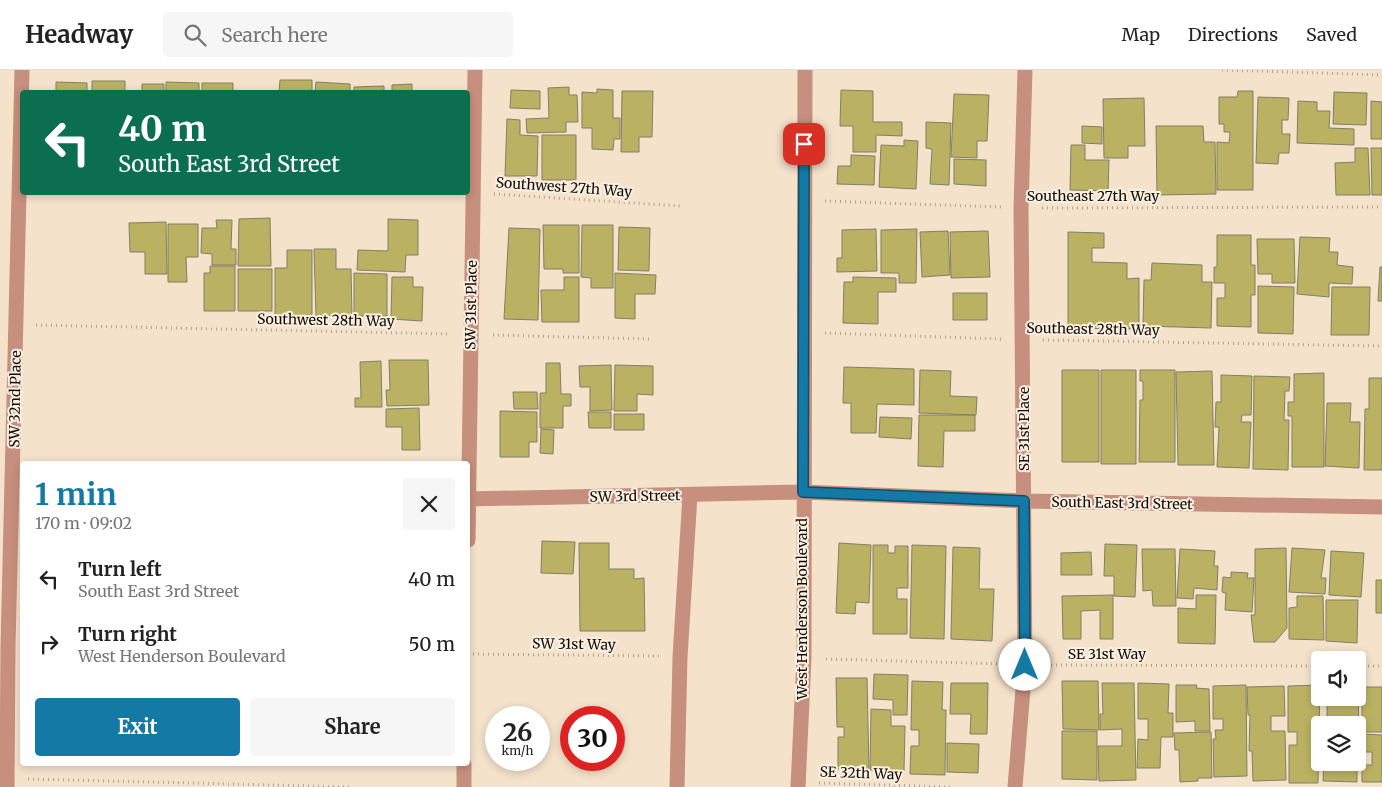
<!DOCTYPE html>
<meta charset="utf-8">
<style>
body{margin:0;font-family:Merriweather,serif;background:#f6f6f6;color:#222;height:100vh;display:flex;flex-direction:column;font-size:19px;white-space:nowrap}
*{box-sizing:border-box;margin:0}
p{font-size:16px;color:#767676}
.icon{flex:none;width:28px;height:28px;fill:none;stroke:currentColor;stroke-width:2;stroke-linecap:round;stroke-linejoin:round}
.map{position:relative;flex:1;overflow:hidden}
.side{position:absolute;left:20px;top:391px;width:450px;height:305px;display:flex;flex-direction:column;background:#fff;border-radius:5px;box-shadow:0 2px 8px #0003}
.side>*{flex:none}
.guide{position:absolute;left:20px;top:20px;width:450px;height:105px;border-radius:5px;box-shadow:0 2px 8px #0003;background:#0b6e4f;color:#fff;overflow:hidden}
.fabs{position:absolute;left:1311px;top:581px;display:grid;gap:10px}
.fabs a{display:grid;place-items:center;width:55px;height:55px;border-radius:5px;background:#fff;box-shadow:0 2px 8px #0003;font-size:25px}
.speed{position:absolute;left:485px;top:636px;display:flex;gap:10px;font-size:25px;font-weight:700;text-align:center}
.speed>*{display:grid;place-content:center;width:65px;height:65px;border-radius:50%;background:#fff;box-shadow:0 2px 8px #0003;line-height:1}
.speed small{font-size:12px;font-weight:400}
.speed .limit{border:8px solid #d22;background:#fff;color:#111}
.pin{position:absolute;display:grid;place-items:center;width:42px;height:42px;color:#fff;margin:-21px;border-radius:10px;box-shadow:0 2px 8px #0006}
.me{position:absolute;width:55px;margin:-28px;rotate:0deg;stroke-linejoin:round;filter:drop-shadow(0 0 4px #0008)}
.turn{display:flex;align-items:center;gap:18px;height:105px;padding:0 15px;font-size:22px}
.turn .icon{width:65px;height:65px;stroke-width:2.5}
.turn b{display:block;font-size:35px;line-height:42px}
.round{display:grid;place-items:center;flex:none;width:52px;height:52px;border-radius:5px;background:#f6f6f6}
.headline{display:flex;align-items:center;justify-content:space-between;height:85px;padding:0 15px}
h1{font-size:30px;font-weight:700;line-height:38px;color:#147aa5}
.action{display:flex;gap:10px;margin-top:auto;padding:10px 15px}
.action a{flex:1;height:58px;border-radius:5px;background:#147aa5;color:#fff;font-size:20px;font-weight:700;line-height:58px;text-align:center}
.action a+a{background:#f6f6f6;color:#222}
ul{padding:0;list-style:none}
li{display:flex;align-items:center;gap:15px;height:65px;padding:0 15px}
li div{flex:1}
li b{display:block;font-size:19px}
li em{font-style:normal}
header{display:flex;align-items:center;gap:30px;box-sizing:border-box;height:70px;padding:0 25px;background:#fff;border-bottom:1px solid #e0e0e0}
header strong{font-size:24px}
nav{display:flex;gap:28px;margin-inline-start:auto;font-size:18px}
.search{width:350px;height:45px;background:#f6f6f6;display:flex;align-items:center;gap:12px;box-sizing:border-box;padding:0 18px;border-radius:5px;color:#767676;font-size:19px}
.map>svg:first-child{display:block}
.building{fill:#bab262;stroke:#817f65}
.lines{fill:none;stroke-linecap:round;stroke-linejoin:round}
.path{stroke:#b1a18f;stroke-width:3;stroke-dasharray:1 4;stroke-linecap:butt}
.minor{stroke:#c78f7d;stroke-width:15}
.route-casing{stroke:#0d4f6b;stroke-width:12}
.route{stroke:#147aa5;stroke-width:9}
.labels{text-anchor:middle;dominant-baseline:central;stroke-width:4;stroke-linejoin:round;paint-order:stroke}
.street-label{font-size:14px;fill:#120b05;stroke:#fcf0e2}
</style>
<header>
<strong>Headway</strong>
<div class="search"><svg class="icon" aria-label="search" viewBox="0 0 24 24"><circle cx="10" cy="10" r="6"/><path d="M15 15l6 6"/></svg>Search here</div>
<nav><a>Map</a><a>Directions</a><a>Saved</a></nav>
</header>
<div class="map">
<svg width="1382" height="717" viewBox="0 0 1382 717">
<rect width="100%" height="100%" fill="#f5e2cb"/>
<path class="building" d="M280,10H312V22H279Z
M92,11H125V22H92Z
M56,12L87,13V22H56Z
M166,12L199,13V22H166Z
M316,12L350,14V22H315Z
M202,13H233V22H202Z
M142,14H164V22H133H142Z
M412,14V22H392V15Z
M384,16V22H354V17Z
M569,17V25H577L578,52H566V62L527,63L526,49L549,48L548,18Z
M597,19L613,20V48H620V69H614L613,80L592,79V58H582V22L597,23Z
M511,20L540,21V39L510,38Z
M841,20L873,21V52H902V66L876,65V82H853V56H840Z
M622,21H653L652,67H639V82H621Z
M1238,21H1253V120H1217V72L1229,73L1230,62H1224V54H1219V27H1237Z
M1334,22L1367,23L1366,55L1333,54Z
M954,24L989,25L987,71H977V88L951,87Z
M1258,27L1289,28L1288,50H1282V64H1290L1289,83H1279L1278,94L1256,93Z
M1144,28L1145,76H1128V88H1104L1103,29Z
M1298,31L1317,32V41H1330L1329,58L1354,59V75L1297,73Z
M1371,31L1382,32V69H1371Z
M507,49L520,50V65L538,66L537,106H505Z
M926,52L951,53L949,115L930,114L932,79L926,78Z
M1082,56L1102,57V74L1082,73Z
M1156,56H1203L1204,72H1215L1216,124L1157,125Z
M542,65H576V110H542Z
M904,70L918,71L916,119L879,117L881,75L904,76Z
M1071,75H1085V90H1109L1108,121L1070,120Z
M1355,78H1368L1370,125H1336L1335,93L1355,92Z
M1371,78H1382V125H1372Z
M851,85L875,86L874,115L837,114L838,96H851Z
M954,89L986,90V116L954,114Z
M270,148L271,196H238L239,149Z
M388,149L418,150V185H406L405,202L357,200L358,180L388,181Z
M216,150H232L231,179H236V195H212V184L201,183L202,158H217Z
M166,152L167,204H145V182H130L129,153Z
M168,154H198V187H186L187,212H168Z
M543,155H579V203H563V199H544Z
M582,155H613V218H591V208L581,207Z
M619,157L650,158L649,201L618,200Z
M509,158L540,159L538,250L504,249Z
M876,159L877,201L837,202V188H842V160Z
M917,159L916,213H899V203H881V160Z
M948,161L950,205L922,207L920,162Z
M988,161L990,207L951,208L950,162Z
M1068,162L1104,163V178H1092V192L1127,193V209L1139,208V259L1068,258Z
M1217,165H1251V195H1255V225H1251V257L1217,256V228H1225V213H1214V197H1217Z
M1300,167L1330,168L1329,182H1338L1337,195L1353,197L1352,214L1329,213V227L1297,224Z
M1257,169H1294L1295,213H1272V204H1258Z
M314,179H336V199H351L352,245L316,246Z
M287,180H312V246H275V198H287Z
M1152,193L1202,195V212H1212L1211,258L1143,256L1144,210H1151Z
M210,196H235V241H204V203H210Z
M1380,197H1382V231H1378Z
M238,199H272V241H238Z
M354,203L387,204V246H354Z
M615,203L656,205L655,224H635V249L615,248Z
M392,207H413V217H423L422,251L391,249Z
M564,207H579V252H542L541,220H564Z
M853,207L896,208V222H878V254L843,253L844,212H853Z
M1258,216L1294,217L1293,264L1258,263Z
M1332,217H1370L1369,265H1331Z
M953,223H987V250H953Z
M389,290H428L429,335L387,336L386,320H390Z
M381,291L382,337H355V328H361L360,292Z
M546,293H560L561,324H571V336H563V358H540V323H546Z
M611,295L612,340L590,341V317H580L579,296Z
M615,295L653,296V325L637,324V341H614Z
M844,297L914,299V335L877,334L876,363H851V333H843Z
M920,300L951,301L950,326L977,327L976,345L919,343Z
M1062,300H1099V392H1062Z
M1101,300H1136V394H1101Z
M1140,300H1175V392H1139L1140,330H1143V311H1140Z
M1212,301L1214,395H1178L1176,302Z
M1324,303V397H1292V346H1288V332H1294V304Z
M1221,305L1252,306L1251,345H1242L1241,352H1251L1249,398L1217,397L1219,357H1215L1216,332H1221Z
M1254,306L1290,307L1289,321H1285L1284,350H1289L1288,400L1253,399Z
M1369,308H1382V400H1364L1365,339H1369Z
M513,322H537L538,339H514Z
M1327,333H1351L1350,352H1360L1359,398L1325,396Z
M419,338L420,380H402V357H386V339Z
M500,341L537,342V372H529V387H500Z
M588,342H611V358H589Z
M614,344H644V360H614Z
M919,345H975V361H944L943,397L918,396Z
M880,347L912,348L911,369L879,367Z
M541,359L554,360L553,384L540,383Z
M542,471L575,472L573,504L541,503Z
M579,473H609V499H634V509L644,508L645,561H580Z
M839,473L871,475L869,533L856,532L855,544L836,543Z
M1105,474L1137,475L1135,527L1114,526V506H1104Z
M873,475H888V483H895V476H908V518H897V529H907V564H873Z
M912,475L946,476L944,569L910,568Z
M953,477L980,478L979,519H994L992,571L951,569Z
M1286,478L1287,558L1275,572H1254L1251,545H1255V479Z
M1292,478L1325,480L1321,508H1326L1325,524L1289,522Z
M1142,479H1175L1176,536H1153L1152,520L1143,521Z
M1180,479L1215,481L1214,496H1218L1217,520L1194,518L1193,529L1177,528Z
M1331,481L1364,483L1361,527L1329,525Z
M1091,482L1092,505H1061V483Z
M1231,502L1248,503L1247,508H1254L1252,542L1225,540L1226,523L1222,522L1223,507L1231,508Z
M1376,510H1382V543H1376Z
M1113,525V569H1100V540L1081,541V569H1063L1062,526Z
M1196,525H1216L1215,574L1178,573V538L1196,539Z
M1297,526H1323L1324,570L1289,569V538L1297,537Z
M1326,530H1358L1357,573L1326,571Z
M874,604L908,605L907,645H893V630L873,629Z
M836,608H867L869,699H838V667H844V657H837Z
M912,611L943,612L942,640H946L945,705L910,704L911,676H919V660H911Z
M1062,611H1098L1099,660L1063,659Z
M951,613H988L987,664H970L971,644H950Z
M1102,613H1134L1136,710L1099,711L1098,676H1122V659L1100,660V644H1103Z
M1138,613L1169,614L1168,643H1173V667H1161L1160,698H1137L1138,669L1148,670V649H1138Z
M1176,615H1197L1196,618L1209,619L1210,661H1195V651L1176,652Z
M1246,615L1247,706L1214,707L1213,669H1216L1215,660H1223V649H1213V616Z
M1320,615L1318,713H1289V675H1297V662H1288V616Z
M1284,616L1285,646H1271V661H1285L1286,710L1253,711L1252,681H1249L1250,645H1248L1247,617Z
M1358,616L1359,664L1358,655H1327V628H1358Z
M1362,617H1382V662H1362Z
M871,639L891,640V656H905L904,701L870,700Z
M1062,661H1097V710L1062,709Z
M1211,662L1212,708H1198V711L1180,712L1179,680H1175L1174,663Z
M1362,664L1382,665V712H1362V695H1372V682H1361Z
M947,673L979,674L978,703L947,702Z
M1324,692L1357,693V712L1323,711Z"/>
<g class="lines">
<path class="path" d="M1222,0L1382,5
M494,124L681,136
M825,131L1001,137
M1042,138L1382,137
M36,255L449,264
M825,263L1001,269
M493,265L651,269
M1043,270L1382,276
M468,584L659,586
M826,589L1004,594
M1046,595L1320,596
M1358,596H1382
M28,709L351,717
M819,713L953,717"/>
<path class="minor" d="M468,429L803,422L1024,431L1382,437
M468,470L475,0
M7,717L8,576L22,0
M464,717V694
M677,717L680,587L690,425
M798,717L804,588L805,0
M1015,717L1025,595L1021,138L1025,0"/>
</g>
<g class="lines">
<defs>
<path id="route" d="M804,74L803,422L1024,431L1025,595"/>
</defs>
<use href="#route" class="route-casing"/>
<use href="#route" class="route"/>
</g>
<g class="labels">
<g class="street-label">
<text transform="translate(564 117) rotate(4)">Southwest 27th Way</text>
<text x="1093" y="126">Southeast 27th Way</text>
<text transform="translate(471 235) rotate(-89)">SW 31st Place</text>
<text transform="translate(326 250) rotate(1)">Southwest 28th Way</text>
<text transform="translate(1093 259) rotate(1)">Southeast 28th Way</text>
<text transform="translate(15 329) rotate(-89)">SW 32nd Place</text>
<text transform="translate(1024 359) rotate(-90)">SE 31st Place</text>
<text transform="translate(635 426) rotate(-1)">SW 3rd Street</text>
<text transform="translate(1122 433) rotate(1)">South East 3rd Street</text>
<text transform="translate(802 539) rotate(-90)">West Henderson Boulevard</text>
<text transform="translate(574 574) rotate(1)">SW 31st Way</text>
<text x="1107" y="584">SE 31st Way</text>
<text transform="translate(861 703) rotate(2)">SE 32th Way</text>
</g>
</g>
</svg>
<div class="fabs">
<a><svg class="icon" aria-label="sound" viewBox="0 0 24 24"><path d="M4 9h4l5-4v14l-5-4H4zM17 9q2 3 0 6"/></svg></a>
<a><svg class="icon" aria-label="layers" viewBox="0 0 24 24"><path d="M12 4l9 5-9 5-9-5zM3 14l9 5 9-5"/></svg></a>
</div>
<div class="speed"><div>26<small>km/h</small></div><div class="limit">30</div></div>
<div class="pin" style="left:804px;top:74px;background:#d93025"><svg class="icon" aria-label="arrive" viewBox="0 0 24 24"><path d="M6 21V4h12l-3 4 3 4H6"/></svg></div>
<svg class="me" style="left:1025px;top:595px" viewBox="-20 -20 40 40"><circle r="19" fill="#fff"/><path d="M0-13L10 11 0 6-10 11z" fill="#147aa5"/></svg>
<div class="guide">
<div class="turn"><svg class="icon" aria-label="left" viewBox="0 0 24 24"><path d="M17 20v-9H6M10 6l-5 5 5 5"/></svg><div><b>40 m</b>South East 3rd Street</div></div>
</div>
<section class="side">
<div class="headline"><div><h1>1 min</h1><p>170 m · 09:02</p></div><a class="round"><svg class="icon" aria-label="close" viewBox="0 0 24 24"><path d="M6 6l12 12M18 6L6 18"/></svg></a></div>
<ul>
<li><svg class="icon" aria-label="left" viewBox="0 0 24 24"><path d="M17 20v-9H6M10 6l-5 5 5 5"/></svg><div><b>Turn left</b><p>South East 3rd Street</p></div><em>40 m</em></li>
<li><svg class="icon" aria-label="right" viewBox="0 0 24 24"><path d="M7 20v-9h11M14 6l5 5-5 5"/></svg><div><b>Turn right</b><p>West Henderson Boulevard</p></div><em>50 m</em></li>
</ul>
<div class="action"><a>Exit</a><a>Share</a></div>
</section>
</div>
